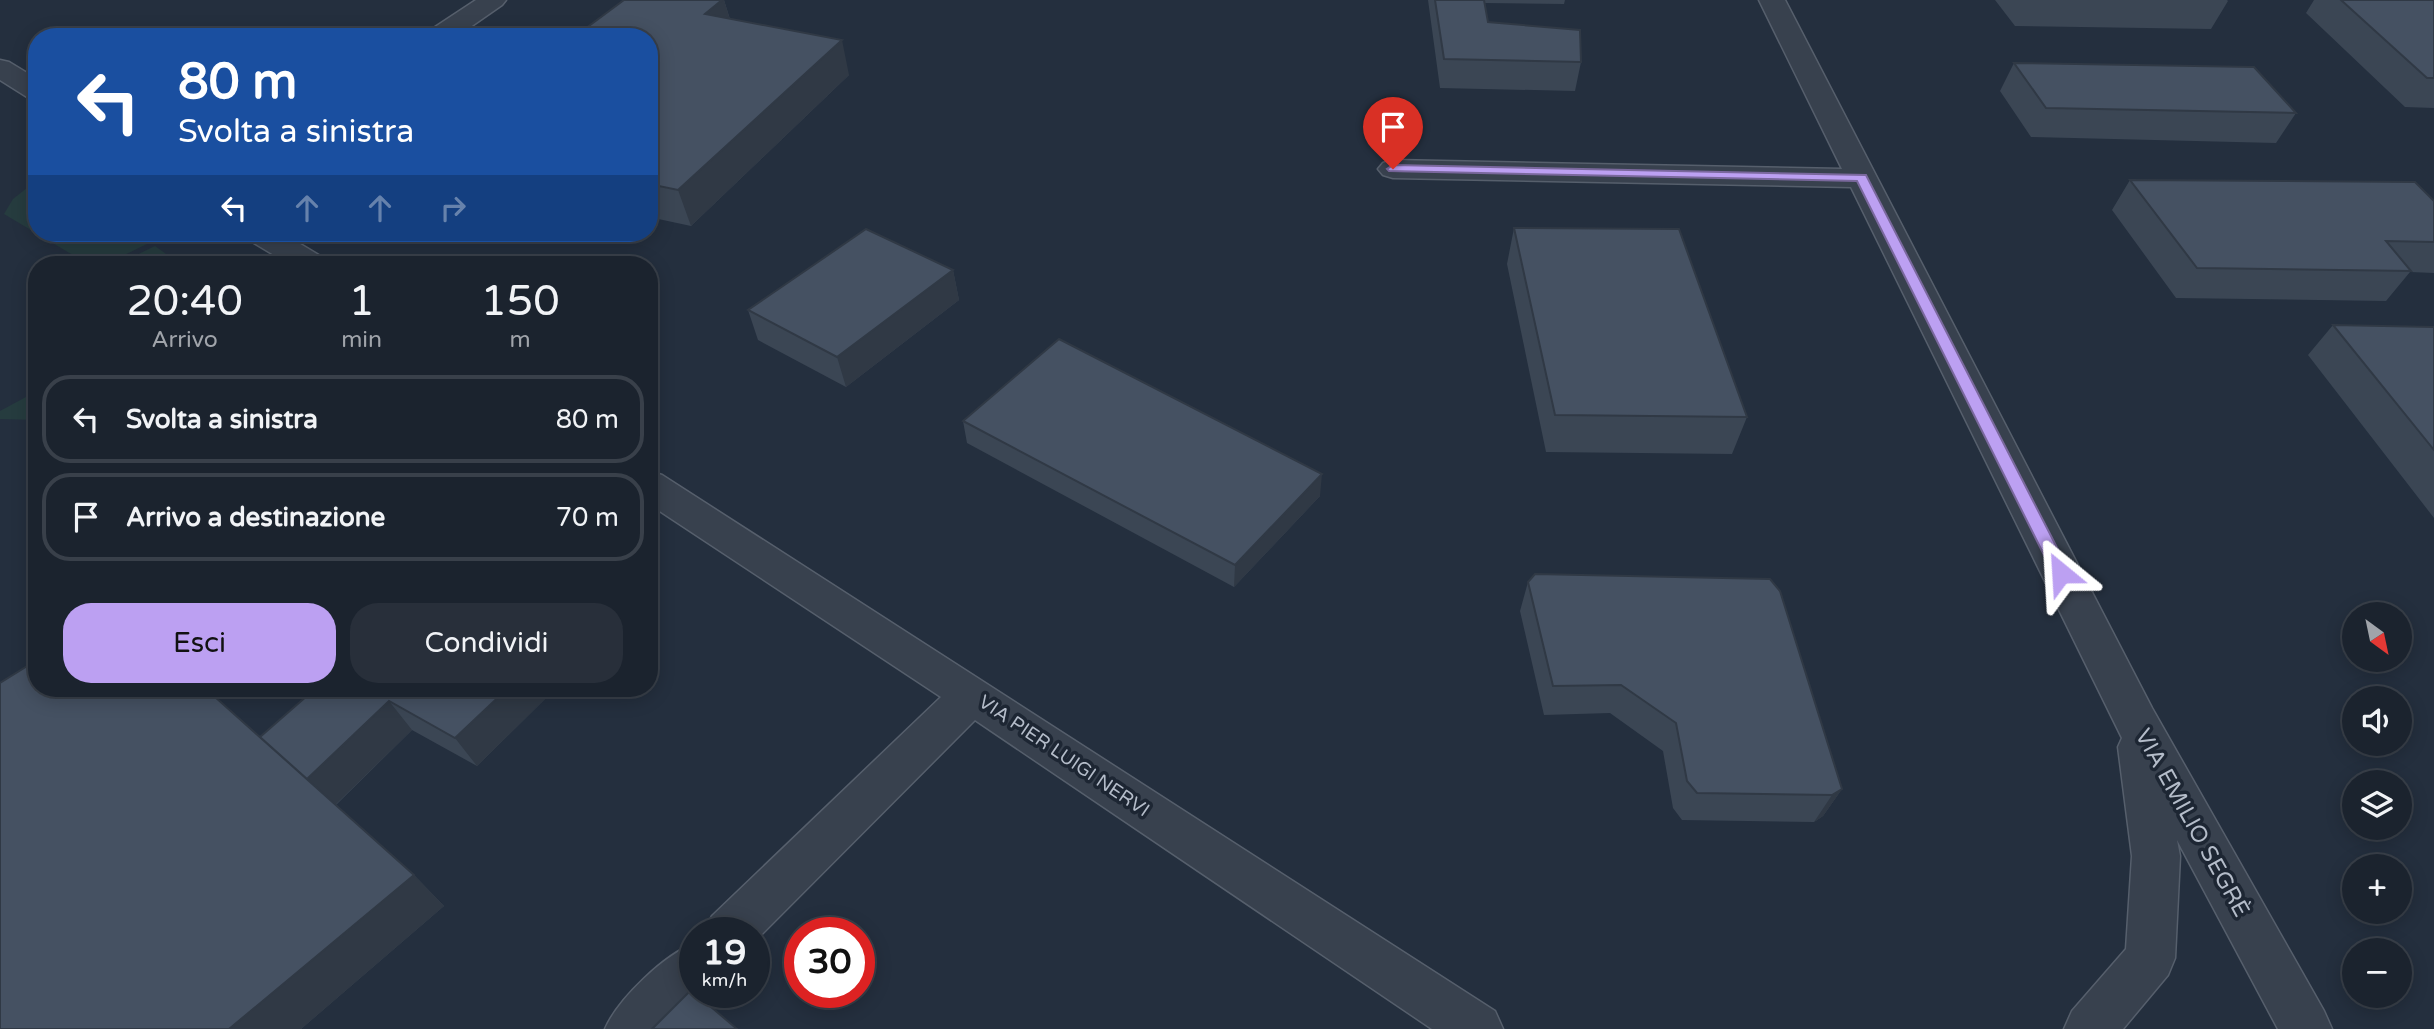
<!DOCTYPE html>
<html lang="it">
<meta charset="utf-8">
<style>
body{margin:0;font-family:"Varela Round",sans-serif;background:#282f3a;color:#f1f3f6;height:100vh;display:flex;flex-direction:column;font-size:26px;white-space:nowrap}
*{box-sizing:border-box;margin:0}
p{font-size:23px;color:#a0a4aa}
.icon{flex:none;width:38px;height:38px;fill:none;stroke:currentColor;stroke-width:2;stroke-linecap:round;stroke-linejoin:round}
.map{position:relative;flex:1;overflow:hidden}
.side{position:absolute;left:28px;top:256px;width:630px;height:441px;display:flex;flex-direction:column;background:#1b232e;border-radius:28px;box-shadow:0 4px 18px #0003,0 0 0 2px #39404a}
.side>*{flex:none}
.guide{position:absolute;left:28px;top:28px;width:630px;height:214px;border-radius:28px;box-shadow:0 4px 18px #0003,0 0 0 2px #39404a;background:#1a4fa0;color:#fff;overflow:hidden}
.needle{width:46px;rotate:147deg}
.buttons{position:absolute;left:2342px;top:602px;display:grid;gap:14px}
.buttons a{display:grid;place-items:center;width:70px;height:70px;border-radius:50%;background:#1b232e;box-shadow:0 4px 18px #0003,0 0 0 2px #39404a;font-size:35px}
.speed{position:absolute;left:679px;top:917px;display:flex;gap:14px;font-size:35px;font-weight:700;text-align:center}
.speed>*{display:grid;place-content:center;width:91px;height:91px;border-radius:50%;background:#1b232e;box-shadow:0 4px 18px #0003,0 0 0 2px #39404a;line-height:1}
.speed small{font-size:18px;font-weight:400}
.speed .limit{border:10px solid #d22;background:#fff;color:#111}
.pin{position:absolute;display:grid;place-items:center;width:60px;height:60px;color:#fff;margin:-72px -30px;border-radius:50% 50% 50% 0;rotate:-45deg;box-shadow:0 0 7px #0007}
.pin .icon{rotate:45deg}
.me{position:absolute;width:77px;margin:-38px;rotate:333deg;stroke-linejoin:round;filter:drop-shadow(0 0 5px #0008)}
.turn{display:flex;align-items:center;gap:24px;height:147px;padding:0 35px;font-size:32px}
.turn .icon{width:91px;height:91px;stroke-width:2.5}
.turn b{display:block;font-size:49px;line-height:60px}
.lanes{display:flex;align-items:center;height:66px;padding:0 35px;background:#0003;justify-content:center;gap:35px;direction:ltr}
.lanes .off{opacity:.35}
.eta{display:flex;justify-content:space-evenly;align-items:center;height:119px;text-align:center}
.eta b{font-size:42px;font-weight:600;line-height:49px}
.button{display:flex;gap:14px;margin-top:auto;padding:14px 35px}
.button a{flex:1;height:80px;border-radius:28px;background:#bca0f2;color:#111;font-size:28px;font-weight:600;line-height:80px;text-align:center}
.button a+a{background:#282f3a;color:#f1f3f6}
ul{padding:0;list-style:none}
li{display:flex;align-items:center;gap:21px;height:88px;margin:0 14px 10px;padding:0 21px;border:4px solid #39404a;border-radius:28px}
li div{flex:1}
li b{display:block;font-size:26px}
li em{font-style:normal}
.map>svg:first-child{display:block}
.green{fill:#263c3f}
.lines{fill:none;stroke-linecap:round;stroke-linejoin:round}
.minor-casing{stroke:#565f6c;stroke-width:3}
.minor{fill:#38414e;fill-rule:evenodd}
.wall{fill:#3b4654}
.shaded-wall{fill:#303945}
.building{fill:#455162;stroke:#303945;stroke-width:2}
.route{fill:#bca0f2;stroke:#7a689d;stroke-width:2}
.labels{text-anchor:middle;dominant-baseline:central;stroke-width:7;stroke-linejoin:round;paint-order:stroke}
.street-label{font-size:19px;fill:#b4bcc9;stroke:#1d2633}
.near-street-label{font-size:23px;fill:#b4bcc9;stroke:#1d2633}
</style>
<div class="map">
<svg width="2434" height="1029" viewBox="0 0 2434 1029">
<rect width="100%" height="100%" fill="#242f3e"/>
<path class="green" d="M37,180V233H138L151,242L106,264H88L4,214L13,199Z
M155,246L180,264H118Z
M37,391V420L0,419V411Z"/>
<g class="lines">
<defs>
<path id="minor" d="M476,0H506L502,5L456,37H425L429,31Z
M1759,0H1785L2152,708L2324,1011L2332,1029H2278L2177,840L2180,856L2175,958L2168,975L2123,1029H2064L2072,1011L2126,949L2132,856L2118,747L2122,738L1851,187L1393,178L1383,175L1378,169L1383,163L1393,160L1842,169Z
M0,60L9,62L37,79V99L27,97L0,80Z
M245,233H282L322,257L327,264H289L249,240Z
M649,471L662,475L1495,1011L1503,1029H1432L975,720L754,942V933H704L712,916L941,697L649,504Z
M695,943V992H705L668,1029H605C618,999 664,955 695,943Z"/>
</defs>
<use href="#minor" class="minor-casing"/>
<use href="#minor" class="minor"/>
</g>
<path class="wall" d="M724,0L730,19L849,75L691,226L649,217V37Z
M1428,0H1565L1564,4L1485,3L1488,22L1581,62L1575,91L1440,88Z
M1995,0H2227L2228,1L2211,29L2015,26Z
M2314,0H2434V108L2405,107L2306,13Z
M2014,63L2296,113L2276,143L2031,137L2000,91Z
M2130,180L2434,201V273L2410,272L2386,301L2176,298L2112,210Z
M1514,228L1747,417L1732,454L1546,452L1507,264Z
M953,270L959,300L846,387L758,340L748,310Z
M2333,325L2434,327V518L2308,355Z
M963,421L1320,496L1234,587L967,443Z
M1528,582L1842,789L1823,816L1814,822L1682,820L1673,808L1663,751L1610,713L1544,715L1520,611Z
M307,688H540L546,698L477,766L412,730L336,805L414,875L444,906L301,1029H0L260,737L312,691Z"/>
<path class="shaded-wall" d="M722,0H724L734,33L705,14Z
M842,40L849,75L691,226L678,190Z
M953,270L959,300L846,387L837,357Z
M1322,474L1320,496L1234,587L1235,565Z
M508,688H540L546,698L477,766L455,738Z
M389,701L412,730L334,806L307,779Z
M1842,789L1823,816L1814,822L1832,795Z
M414,875L444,906L301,1029H229Z"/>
<path class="building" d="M624,0H722L705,14L842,40L678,190L649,184V37H574Z
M1435,0H1484L1488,22L1580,30L1581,62L1444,59Z
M2341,0H2434V78H2427Z
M2014,63L2254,67L2296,113L2046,108Z
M2130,180L2415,182L2434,201V242L2386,241L2411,271L2197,268Z
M1514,228L1679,229L1747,417L1555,415Z
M866,229L953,270L837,357L748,310Z
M2333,325L2434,327V450Z
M1059,339L1322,474L1235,565L963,421Z
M1535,574L1770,579L1780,591L1842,789L1832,795L1697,793L1687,781L1676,723L1621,685L1553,686L1528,582Z
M37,660V688H205L414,875L229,1029H0V683Z
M316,688H508L455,738L389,701L307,779L260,737Z
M691,990L737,1029H652Z"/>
<path class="route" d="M1393,165L1866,175L2070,573L2067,577H2055L1857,181L1389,171L1387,169Z"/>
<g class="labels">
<g class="street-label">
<text transform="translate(1064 756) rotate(34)">VIA PIER LUIGI NERVI</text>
</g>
<g class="near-street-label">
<text transform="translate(2192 823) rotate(61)">VIA EMILIO SEGRÈ</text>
</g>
</g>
</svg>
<div class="buttons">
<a><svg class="needle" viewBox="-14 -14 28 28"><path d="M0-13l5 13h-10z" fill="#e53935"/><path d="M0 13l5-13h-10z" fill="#a0a4aa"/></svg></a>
<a><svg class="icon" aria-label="sound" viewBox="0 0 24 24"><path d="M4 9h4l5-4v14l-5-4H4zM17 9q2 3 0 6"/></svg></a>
<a><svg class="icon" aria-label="layers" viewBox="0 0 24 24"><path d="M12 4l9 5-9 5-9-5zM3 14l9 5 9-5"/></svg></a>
<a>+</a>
<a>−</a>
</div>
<div class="speed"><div>19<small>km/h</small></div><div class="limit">30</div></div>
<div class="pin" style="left:1393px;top:169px;background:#d93025"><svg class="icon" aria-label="arrive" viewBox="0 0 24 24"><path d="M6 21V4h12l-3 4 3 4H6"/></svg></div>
<svg class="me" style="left:2061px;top:573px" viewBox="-20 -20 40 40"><path d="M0-17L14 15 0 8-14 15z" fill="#bca0f2" stroke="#fff" stroke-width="4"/></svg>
<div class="guide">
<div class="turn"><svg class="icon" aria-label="left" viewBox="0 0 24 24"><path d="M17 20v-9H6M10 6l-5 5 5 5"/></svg><div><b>80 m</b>Svolta a sinistra</div></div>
<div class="lanes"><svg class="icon" aria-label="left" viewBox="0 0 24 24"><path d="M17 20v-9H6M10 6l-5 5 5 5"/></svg><svg class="icon off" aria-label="ahead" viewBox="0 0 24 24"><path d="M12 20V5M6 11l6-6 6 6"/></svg><svg class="icon off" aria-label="ahead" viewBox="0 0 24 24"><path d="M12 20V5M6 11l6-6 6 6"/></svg><svg class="icon off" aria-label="right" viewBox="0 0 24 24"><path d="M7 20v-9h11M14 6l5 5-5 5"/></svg></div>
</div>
<section class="side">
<div class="eta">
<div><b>20:40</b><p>Arrivo</p></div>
<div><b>1</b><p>min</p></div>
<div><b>150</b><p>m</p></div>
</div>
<ul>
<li><svg class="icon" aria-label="left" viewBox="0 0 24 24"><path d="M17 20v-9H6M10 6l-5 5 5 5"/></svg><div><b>Svolta a sinistra</b></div><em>80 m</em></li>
<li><svg class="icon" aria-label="arrive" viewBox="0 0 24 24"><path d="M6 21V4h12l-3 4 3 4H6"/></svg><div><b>Arrivo a destinazione</b></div><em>70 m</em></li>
</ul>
<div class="button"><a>Esci</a><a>Condividi</a></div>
</section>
</div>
